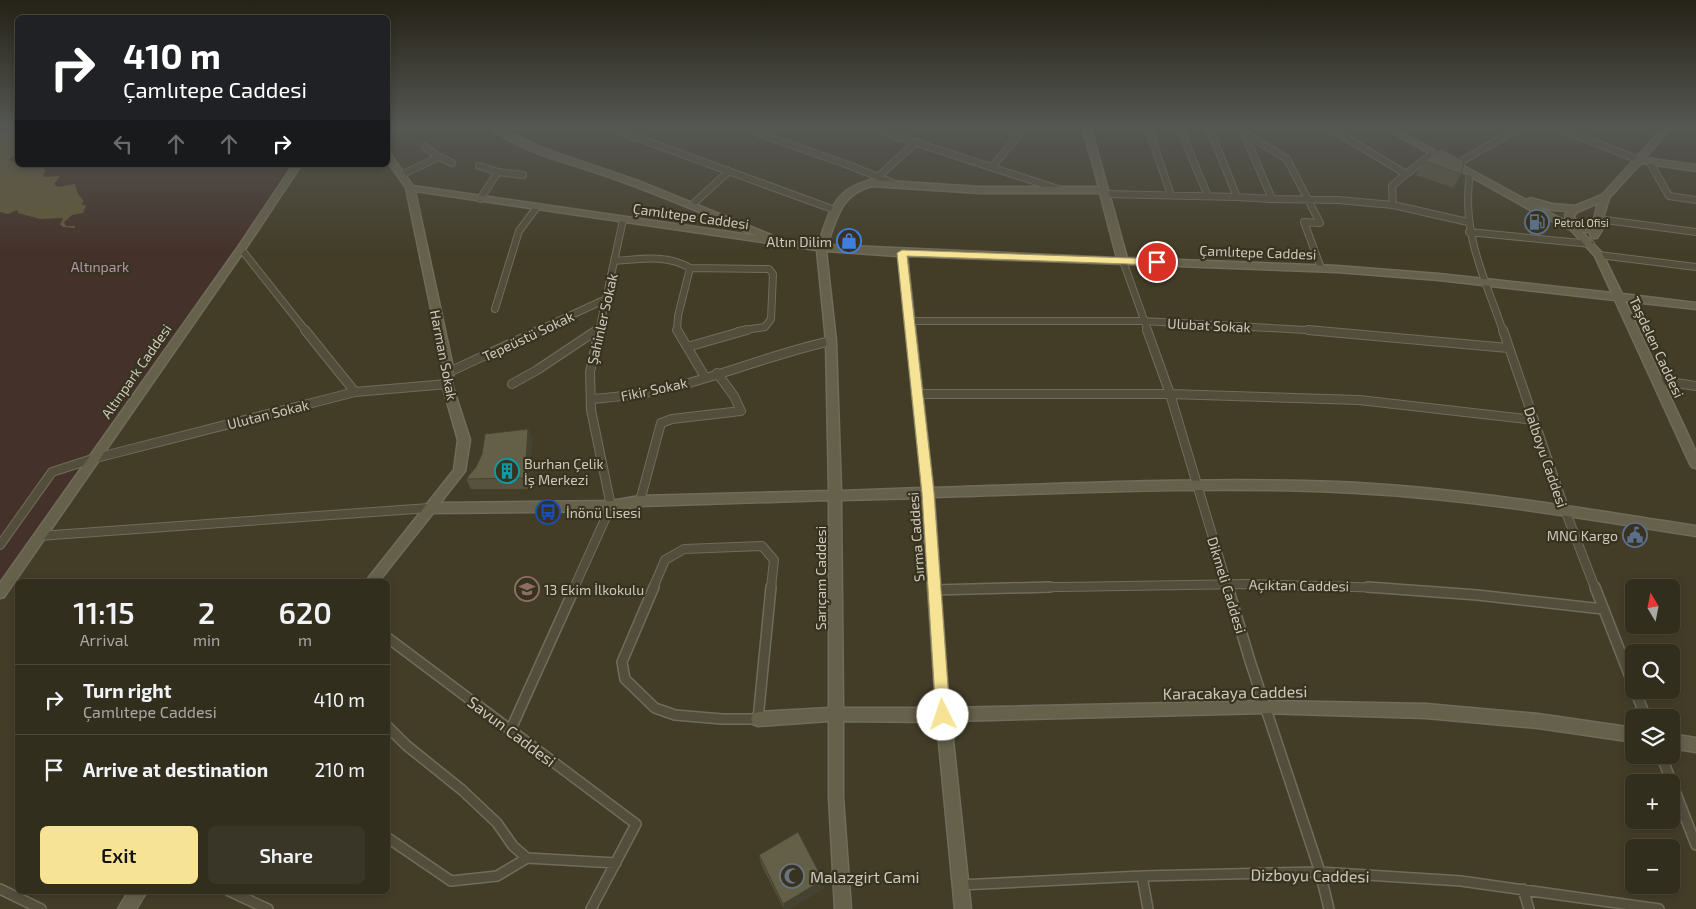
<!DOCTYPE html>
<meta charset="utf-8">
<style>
body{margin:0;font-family:"Exo 2",sans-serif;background:#3a3627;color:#f1f3f6;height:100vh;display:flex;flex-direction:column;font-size:19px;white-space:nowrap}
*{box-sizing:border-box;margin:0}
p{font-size:16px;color:#a8a8a4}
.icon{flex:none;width:28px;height:28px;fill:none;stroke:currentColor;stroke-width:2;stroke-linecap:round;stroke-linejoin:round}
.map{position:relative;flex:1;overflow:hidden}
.details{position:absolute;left:15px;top:579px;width:375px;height:315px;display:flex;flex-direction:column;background:#322e1e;border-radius:8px;box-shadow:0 2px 8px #0003,0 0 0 1px #4d4a3c}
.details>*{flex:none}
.top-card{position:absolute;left:15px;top:15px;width:375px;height:152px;border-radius:8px;box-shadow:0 2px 8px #0003,0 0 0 1px #4d4a3c;background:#202124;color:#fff;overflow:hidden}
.needle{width:32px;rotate:350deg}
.fabs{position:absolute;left:1625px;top:579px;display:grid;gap:10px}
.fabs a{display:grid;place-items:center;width:55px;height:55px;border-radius:8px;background:#322e1e;box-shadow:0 2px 8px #0003,0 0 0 1px #4d4a3c;font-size:25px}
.pin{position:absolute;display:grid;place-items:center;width:42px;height:42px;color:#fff;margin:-21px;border:2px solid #fff;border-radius:50%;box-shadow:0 1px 5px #0007}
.me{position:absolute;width:55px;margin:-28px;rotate:356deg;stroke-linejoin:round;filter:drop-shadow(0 0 4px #0008)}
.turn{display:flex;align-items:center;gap:18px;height:105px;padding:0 25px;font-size:22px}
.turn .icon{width:65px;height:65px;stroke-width:2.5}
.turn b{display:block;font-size:35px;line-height:42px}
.lanes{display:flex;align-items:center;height:48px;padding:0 25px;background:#0003;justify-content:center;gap:25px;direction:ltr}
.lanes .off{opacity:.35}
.eta{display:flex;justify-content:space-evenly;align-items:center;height:85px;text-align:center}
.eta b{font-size:30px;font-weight:600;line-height:35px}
.button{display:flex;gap:10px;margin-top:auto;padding:10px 25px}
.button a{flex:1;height:58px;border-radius:8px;background:#f6e395;color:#111;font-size:20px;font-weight:600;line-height:58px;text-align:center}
.button a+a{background:#3a3627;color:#f1f3f6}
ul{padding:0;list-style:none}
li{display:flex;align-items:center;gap:15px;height:70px;padding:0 25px;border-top:1px solid #4d4a3c}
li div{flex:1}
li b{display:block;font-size:19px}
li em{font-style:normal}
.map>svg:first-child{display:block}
.green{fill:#44322a}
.water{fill:#635937}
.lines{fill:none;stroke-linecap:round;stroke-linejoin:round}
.street-far2-casing{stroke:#706c5b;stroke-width:8}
.street-far1-casing{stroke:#706c5b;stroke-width:10}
.street-casing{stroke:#706c5b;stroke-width:12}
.secondary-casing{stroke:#706c5b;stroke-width:3}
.street-far2{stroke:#534e3c;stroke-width:6}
.street-far1{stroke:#534e3c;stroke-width:8}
.street{stroke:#534e3c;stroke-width:9}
.secondary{fill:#66614b;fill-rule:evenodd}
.wall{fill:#56523d}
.shaded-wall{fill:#464232}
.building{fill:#645f47;stroke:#464232}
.route{fill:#f6e395;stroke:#a09461}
.labels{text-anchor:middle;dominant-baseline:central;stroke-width:4.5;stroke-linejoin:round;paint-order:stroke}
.far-poi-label{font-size:11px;fill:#ccc9ba;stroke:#383321;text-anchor:start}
.street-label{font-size:14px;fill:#ccc9ba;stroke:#383321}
.poi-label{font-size:14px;fill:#ccc9ba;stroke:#383321;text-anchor:start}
.park-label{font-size:14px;fill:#b695a8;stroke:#383321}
.near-street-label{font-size:16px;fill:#ccc9ba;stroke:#383321}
.near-poi-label{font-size:16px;fill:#ccc9ba;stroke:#383321;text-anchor:start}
</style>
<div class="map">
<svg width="1696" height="909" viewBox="0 0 1696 909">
<rect width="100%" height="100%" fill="#433d28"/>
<path class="green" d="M0,125H17L18,165H297L0,593Z"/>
<path class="water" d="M17,128V153L8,160L17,162L18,165L43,167L46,170L43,175L45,177L60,176L54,184L58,187L75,184L78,194L84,201L81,204L86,206L83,213L72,215L64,222L66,226H75V228L63,227L60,224L63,219L61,218L40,219L18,213L17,210L8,214L0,212V133Z"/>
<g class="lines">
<defs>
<path id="street-far2" d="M602,125L835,210
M735,125L851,166L895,184
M862,125L1061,190
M994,125L1020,132
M1147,125L1171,195
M1178,125L1208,196
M1208,125L1237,197L1272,199L1243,131
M1231,125L1287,159L1320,223L1304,222L1321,268
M1325,125L1406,174L1392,186L1393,205
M1551,125L1639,160
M501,131L518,125
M1395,131L1411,125
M765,136L778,125
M439,157L452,163
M1649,161L1669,196L1696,200
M1455,165L1524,125
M479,166L498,172L523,175
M992,167L1027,125
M1470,173C1461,233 1484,276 1503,331
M1406,174L1433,153
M401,175L439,157L425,147
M878,177L916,142
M1105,194L1237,197
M480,199L498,172
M1272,199L1338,200L1393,205L1468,222
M692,205L729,171
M1598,219L1696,232
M1469,232L1591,244
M241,249L306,331
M1599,255L1696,267
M615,261C640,259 667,254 690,268L678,316L677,331
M1123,261L1148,331
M690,268L769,269L773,274L771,319L765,327L738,331
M495,309L519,231L537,207
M909,321H1143L1324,331
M537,331L606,299
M595,331L598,329
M599,331L623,220"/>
<path id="street-far1" d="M305,330L355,392
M677,330L705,377
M1147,330L1170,394L1228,588
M1308,330L1508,348
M1503,330L1565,510L1595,588
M687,347L747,330
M449,372L540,330
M1657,380L1696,386
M512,384L537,370L597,330
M918,394H1170L1359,400L1534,420
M591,399C617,397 641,395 666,389C722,376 775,353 831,341
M640,501L661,423L672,419L741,411L734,396L717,373
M39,536L429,508
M0,545L52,472L92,459L355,392L447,384
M574,588L611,506L591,410L590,372L599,330
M653,588L665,560L684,549L762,546L774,560L771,588
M1005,588L1247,584L1390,588"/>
<path id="street" d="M654,587L622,662L625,679L655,708L675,715L722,719H758L771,587
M1228,587L1250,661L1320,872L1329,909
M1368,587L1477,595L1603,609
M1595,587L1634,687
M934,590L1050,587
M388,638L636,824L591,909
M1635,690L1646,718
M388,727L406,745L462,790L497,823L513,846L527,858L616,863
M511,729L575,587
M1661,755L1696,845
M388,838L451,881L497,876L527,858
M1142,876L1148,909
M960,885L1142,876L1320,872L1461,881L1659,909
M0,889L41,909
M1523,889L1529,909
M229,891L268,909"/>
<path id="secondary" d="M489,125H498L539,147L638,181L771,235L772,238L818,245C830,211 833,190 871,180L980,187H1099L1082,125H1090L1127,258L1337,266L1439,274L1612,293L1595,256L1571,230L1541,216L1379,125H1388L1526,200L1530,198L1552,204L1575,206L1602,195L1666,125H1674L1645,158L1696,165V171L1641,163L1609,198L1600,228L1602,230L1597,238H1591L1590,232H1582L1602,253L1622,294L1696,303V309L1625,301L1696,452V468L1692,467L1690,464L1615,300L1439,280L1337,272L907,256L933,488C1068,484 1203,477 1337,482C1458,487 1577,508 1696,526V536C1577,517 1458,497 1338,492C1203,486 1068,493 934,497L949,708L1265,701L1426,704L1538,714L1634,728V742L1538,728L1426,718L1265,713L951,721L971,909H955L937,722L843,721V797L851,909H835L829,797V721L758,726L753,724L751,719L753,714L758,712L829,708V500L640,506L611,511L433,513L379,581H366L454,470L458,440L442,384L444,372L406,188L388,162V155H391L413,186L757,236C710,216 663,196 615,179C579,165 516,153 489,125ZM871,186L980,193H1100L1117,258L827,245C837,218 840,195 871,186ZM415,191L817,250L826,341L829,491L640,496L611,501L440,503L465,471L470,440L452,384L454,372ZM1598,203L1592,227L1577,226L1574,216L1577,212ZM1534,205L1552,210L1568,211L1565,215L1566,221ZM826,251L898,256L922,488L841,491L836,341ZM922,498L936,708H843L841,500Z
M293,165H301L244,251L4,597L0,598V583L238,247Z
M1671,734L1696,738V752L1671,748Z
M129,891H147L136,909H118Z"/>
</defs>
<use href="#street-far2" class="street-far2-casing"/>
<use href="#street-far1" class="street-far1-casing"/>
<use href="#street" class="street-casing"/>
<use href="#secondary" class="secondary-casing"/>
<use href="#street-far2" class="street-far2"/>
<use href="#street-far1" class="street-far1"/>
<use href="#street" class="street"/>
<use href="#secondary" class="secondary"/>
</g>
<path class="wall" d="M1428,155L1461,174L1453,188L1416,175Z
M528,429L532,439L529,489H471L466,479Z
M759,855L824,888L789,909H784L761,864Z"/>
<path class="shaded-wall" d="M528,429L532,439L529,489L525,478Z
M823,880L824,888L789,909H784L783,904Z"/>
<path class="building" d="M1442,149L1464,161L1461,174L1424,161L1431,156L1428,155L1429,154Z
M528,429L525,478L466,479L476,467L482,454L485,434Z
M798,832L823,880L783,904L759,855Z"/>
<linearGradient id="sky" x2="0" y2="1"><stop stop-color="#252216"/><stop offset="0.5" stop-color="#555753"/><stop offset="1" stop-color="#555753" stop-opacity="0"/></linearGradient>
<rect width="1696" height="252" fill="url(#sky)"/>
<path class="route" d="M902,250L1157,259L1161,262L1157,265L907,256L934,493L950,715L948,720L943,722L938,720L936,715L922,493L897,253Z"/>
<defs>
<symbol id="fuel-ring" viewBox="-11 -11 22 22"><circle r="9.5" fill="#383321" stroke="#5c6f8a" stroke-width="1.5"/><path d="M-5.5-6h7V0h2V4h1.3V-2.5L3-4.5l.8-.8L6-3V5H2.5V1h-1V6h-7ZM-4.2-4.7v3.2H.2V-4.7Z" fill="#5c6f8a"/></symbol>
<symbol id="shop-ring" viewBox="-11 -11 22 22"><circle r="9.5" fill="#383321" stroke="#3f7fe0" stroke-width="1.5"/><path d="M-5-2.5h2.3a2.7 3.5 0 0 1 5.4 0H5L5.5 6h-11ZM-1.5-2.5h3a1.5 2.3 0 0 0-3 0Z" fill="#3f7fe0"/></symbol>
<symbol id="building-ring" viewBox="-11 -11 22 22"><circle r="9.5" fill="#383321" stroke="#0f9aa8" stroke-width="1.5"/><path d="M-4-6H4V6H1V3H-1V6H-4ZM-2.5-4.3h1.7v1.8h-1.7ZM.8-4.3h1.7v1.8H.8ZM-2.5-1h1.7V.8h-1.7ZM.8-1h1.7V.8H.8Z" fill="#0f9aa8"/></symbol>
<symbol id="bus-ring" viewBox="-11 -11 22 22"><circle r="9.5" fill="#383321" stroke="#1a4fb4" stroke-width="1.5"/><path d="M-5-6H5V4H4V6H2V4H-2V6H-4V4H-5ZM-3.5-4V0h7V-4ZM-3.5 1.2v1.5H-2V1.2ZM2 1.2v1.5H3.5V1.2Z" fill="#1a4fb4"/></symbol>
<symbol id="civic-ring" viewBox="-11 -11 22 22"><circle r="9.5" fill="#383321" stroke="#5c6f8a" stroke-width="1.5"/><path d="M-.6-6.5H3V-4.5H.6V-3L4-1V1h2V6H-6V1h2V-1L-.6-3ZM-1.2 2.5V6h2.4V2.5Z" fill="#5c6f8a"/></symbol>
<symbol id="school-ring" viewBox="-11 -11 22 22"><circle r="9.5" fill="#383321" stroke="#8d6e63" stroke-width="1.5"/><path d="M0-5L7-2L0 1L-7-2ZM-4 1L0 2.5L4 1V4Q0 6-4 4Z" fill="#8d6e63"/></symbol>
<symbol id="mosque-ring" viewBox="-11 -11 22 22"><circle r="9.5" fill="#383321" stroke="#6b7280" stroke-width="1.5"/><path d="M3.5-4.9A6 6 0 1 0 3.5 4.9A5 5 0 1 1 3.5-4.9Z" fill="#6b7280"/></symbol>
</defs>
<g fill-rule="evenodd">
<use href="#fuel-ring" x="1523" y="208" width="28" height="28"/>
<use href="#shop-ring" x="835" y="227" width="28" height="28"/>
<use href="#building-ring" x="493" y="457" width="28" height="28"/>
<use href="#bus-ring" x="534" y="498" width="28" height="28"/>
<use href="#civic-ring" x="1621" y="521" width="28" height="28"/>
<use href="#school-ring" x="513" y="575" width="28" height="28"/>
<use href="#mosque-ring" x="778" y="862" width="28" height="28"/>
</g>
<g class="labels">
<g class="far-poi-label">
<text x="1554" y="222">Petrol Ofisi</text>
</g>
<g class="street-label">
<text transform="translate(691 216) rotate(8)">Çamlıtepe Caddesi</text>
<text transform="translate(1258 252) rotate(2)">Çamlıtepe Caddesi</text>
<text transform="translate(602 319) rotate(-77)">Şahinler Sokak</text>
<text transform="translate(1209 325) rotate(3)">Ulubat Sokak</text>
<text transform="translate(528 336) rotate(-25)">Tepeüstü Sokak</text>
<text transform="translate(1657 347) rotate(65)">Taşdelen Caddesi</text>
<text transform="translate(444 355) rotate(79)">Harman Sokak</text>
<text transform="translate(136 371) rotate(-55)">Altınpark Caddesi</text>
<text transform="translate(654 389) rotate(-12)">Fikir Sokak</text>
<text transform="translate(268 414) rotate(-14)">Ulutan Sokak</text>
<text transform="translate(1546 457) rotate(71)">Dalboyu Caddesi</text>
<text transform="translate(916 537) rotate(-94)">Sırma Caddesi</text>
<text transform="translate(820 578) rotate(-90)">Sarıçam Caddesi</text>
<text transform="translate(1227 585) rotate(73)">Dikmeli Caddesi</text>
<text transform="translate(1299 585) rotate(1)">Açıktan Caddesi</text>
</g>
<g class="poi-label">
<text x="832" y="241" text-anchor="end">Altın Dilim</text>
<text x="524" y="463">Burhan Çelik<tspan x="524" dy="16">İş Merkezi</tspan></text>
<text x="566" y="512">İnönü Lisesi</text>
<text x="1618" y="535" text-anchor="end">MNG Kargo</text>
<text x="544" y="589">13 Ekim İlkokulu</text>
</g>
<g class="park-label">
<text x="100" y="266">Altınpark</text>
</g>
<g class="near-street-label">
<text transform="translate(1235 692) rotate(-1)">Karacakaya Caddesi</text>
<text transform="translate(512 731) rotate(37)">Savun Caddesi</text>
<text transform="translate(1310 875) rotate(1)">Dizboyu Caddesi</text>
</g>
<g class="near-poi-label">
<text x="810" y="876">Malazgirt Cami</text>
</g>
</g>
</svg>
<div class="fabs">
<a><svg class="needle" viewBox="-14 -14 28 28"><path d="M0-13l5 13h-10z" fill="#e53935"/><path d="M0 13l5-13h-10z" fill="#a8a8a4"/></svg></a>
<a><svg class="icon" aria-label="search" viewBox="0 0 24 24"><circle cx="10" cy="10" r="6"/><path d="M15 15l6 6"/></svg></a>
<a><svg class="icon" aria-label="layers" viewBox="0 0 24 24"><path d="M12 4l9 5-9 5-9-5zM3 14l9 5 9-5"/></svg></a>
<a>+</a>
<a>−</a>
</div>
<div class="pin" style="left:1157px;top:262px;background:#d93025"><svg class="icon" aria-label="arrive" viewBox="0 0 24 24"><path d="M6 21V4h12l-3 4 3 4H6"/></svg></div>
<svg class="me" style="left:943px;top:715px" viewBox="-20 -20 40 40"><circle r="19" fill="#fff"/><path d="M0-13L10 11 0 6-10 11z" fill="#f6e395"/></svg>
<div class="top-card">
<div class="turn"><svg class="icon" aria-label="right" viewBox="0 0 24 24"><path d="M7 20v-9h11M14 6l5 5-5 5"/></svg><div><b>410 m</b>Çamlıtepe Caddesi</div></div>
<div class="lanes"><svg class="icon off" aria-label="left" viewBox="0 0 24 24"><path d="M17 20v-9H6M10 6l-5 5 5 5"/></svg><svg class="icon off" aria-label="ahead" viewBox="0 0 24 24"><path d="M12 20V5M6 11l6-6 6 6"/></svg><svg class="icon off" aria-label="ahead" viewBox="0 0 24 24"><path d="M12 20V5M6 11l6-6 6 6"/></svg><svg class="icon" aria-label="right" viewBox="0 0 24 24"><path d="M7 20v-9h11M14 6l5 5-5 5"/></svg></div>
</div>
<section class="details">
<div class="eta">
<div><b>11:15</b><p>Arrival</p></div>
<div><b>2</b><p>min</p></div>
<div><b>620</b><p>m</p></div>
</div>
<ul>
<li><svg class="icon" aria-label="right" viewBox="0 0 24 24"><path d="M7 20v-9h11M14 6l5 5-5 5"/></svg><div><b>Turn right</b><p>Çamlıtepe Caddesi</p></div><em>410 m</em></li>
<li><svg class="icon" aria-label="arrive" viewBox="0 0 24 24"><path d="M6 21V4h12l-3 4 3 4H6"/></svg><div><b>Arrive at destination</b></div><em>210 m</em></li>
</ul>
<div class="button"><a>Exit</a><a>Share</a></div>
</section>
</div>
